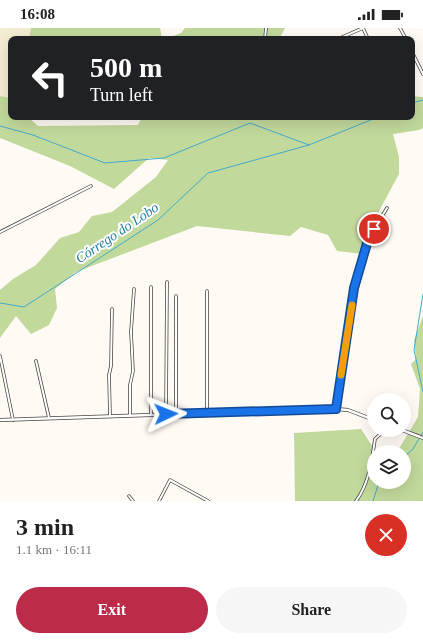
<!DOCTYPE html>
<meta charset="utf-8">
<style>
body{margin:0;font-family:"Times New Roman",serif;background:#f6f6f6;color:#222;height:100vh;display:flex;flex-direction:column;font-size:15px;white-space:nowrap}
*{box-sizing:border-box;margin:0}
p{font-size:13px;color:#767676}
.icon{flex:none;width:22px;height:22px;fill:none;stroke:currentColor;stroke-width:2;stroke-linecap:round;stroke-linejoin:round}
.map{position:relative;height:473px;overflow:hidden}
.panel{display:flex;flex-direction:column;background:#fff;flex:1}
.panel>*{flex:none}
.top-card{position:absolute;left:8px;top:8px;width:407px;height:84px;border-radius:8px;box-shadow:0 4px 16px #0002;background:#202124;color:#fff;overflow:hidden}
.tools{position:absolute;left:367px;top:365px;display:grid;gap:8px}
.tools a{display:grid;place-items:center;width:44px;height:44px;border-radius:50%;background:#fff;box-shadow:0 4px 16px #0002;font-size:20px}
.pin{position:absolute;display:grid;place-items:center;width:34px;height:34px;color:#fff;margin:-17px;border:2px solid #fff;border-radius:50%;box-shadow:0 1px 4px #0007}
.me{position:absolute;width:44px;margin:-22px;rotate:88deg;stroke-linejoin:round;filter:drop-shadow(0 0 3px #0008)}
.turn{display:flex;align-items:center;gap:14px;height:84px;padding:0 16px;font-size:18px}
.turn .icon{width:52px;height:52px;stroke-width:2.5}
.turn b{display:block;font-size:28px;line-height:34px}
.round{display:grid;place-items:center;flex:none;width:42px;height:42px;border-radius:21px;background:#f6f6f6}
.overview{display:flex;align-items:center;justify-content:space-between;height:68px;padding:0 16px}
h1{font-size:24px;font-weight:700;line-height:30px}
.action{display:flex;gap:8px;margin-top:auto;padding:8px 16px}
.action a{flex:1;height:46px;border-radius:24px;background:#bd2b4a;color:#fff;font-size:16px;font-weight:700;line-height:46px;text-align:center}
.action a+a{background:#f6f6f6;color:#222}
.status{display:flex;justify-content:space-between;align-items:center;height:28px;padding:0 20px;background:#fff;direction:ltr}
.status svg{height:11px;fill:currentColor}
.map>svg:first-child{display:block}
.farmland{fill:#f4ecd3}
.forest{fill:#c2d99c}
.lines{fill:none;stroke-linecap:round;stroke-linejoin:round}
.stream{stroke:#42aaca;stroke-width:1}
.minor-casing{stroke:#434343;stroke-width:3.5}
.tertiary-casing{stroke:#434343;stroke-width:4}
.minor{stroke:#fff;stroke-width:2}
.tertiary{stroke:#fff;stroke-width:2.5}
.route-casing{stroke:#114b97;stroke-width:10}
.route{stroke:#1a73e8;stroke-width:7}
.slow{stroke:#f59e0b;stroke-width:7}
.labels{text-anchor:middle;dominant-baseline:central;stroke-width:4;stroke-linejoin:round;paint-order:stroke}
.water-label{font-size:14px;font-style:italic;fill:#1b7c9f;stroke:#fff}
</style>
<div class="status"><b>16:08</b><svg viewBox="0 0 49 12"><path d="M0 12V9h3v3zM5 12V6h3v6zM10 12V3h3v9zM15 12V0h3v12zM26 1h20v11H26zM47 4h2v5h-2z"/></svg></div>
<div class="map">
<svg width="423" height="473" viewBox="0 0 423 473">
<rect width="100%" height="100%" fill="#fffaf3"/>
<path class="farmland" d="M0,0H31L29,11H11V70L0,68Z"/>
<path class="forest" d="M31,0H160L162,11H29Z
M185,0H285L279,11H166L181,5Z
M0,68L11,70V89H28L38,98L138,97L142,89H412V68L423,69V100L419,102L393,106L399,129V146L371,198L363,226L337,223L328,207L301,199L290,208L197,198L76,244L55,261L57,280L49,297L31,306L16,288L0,310V262L13,251L36,237L60,210L79,204L92,188L112,184L156,149L168,132L149,130L114,161L70,138L0,110Z
M423,288V473H295L294,405L361,401L376,424H374V454H404V424H397L418,389L420,361L411,336L416,331L414,312Z"/>
<g class="lines">
<path class="stream" d="M412,75L423,72
M0,98L33,107L105,135L164,130L250,95L309,117L378,89
M423,266L414,322L423,364
M0,275L24,279L158,192L208,145L309,117
M404,429L413,421L423,404
M373,473L379,454"/>
<defs>
<path id="minor" d="M363,0L368,11
M400,0L406,11
M265,11L266,0
M338,11L363,0
M412,24L423,46
M0,204L91,158
M151,259V387
M207,263V385
M176,268V386
M0,328L13,392
M36,333L49,390
M336,381L354,260L367,212L387,180
M166,386L167,254
M130,387V357L133,343L131,304L134,261
M110,388L109,347L111,338L112,281
M129,468L133,473
M159,473L170,452L208,473
M356,473C369,456 372,431 375,411L385,402"/>
<path id="tertiary" d="M0,392L336,381L348,382L374,392
M402,402L423,410"/>
</defs>
<use href="#minor" class="minor-casing"/>
<use href="#tertiary" class="tertiary-casing"/>
<use href="#minor" class="minor"/>
<use href="#tertiary" class="tertiary"/>
</g>
<g class="lines">
<defs>
<path id="route" d="M166,386L336,381L354,260L368,212L374,201"/>
</defs>
<use href="#route" class="route-casing"/>
<use href="#route" class="route"/>
<path class="slow" d="M341,347L352,277"/>
</g>
<g class="labels">
<g class="water-label">
<text transform="translate(117 205) rotate(-34)">Córrego do Lobo</text>
</g>
</g>
</svg>
<div class="tools">
<a><svg class="icon" aria-label="search" viewBox="0 0 24 24"><circle cx="10" cy="10" r="6"/><path d="M15 15l6 6"/></svg></a>
<a><svg class="icon" aria-label="layers" viewBox="0 0 24 24"><path d="M12 4l9 5-9 5-9-5zM3 14l9 5 9-5"/></svg></a>
</div>
<div class="pin" style="left:374px;top:201px;background:#d93025"><svg class="icon" aria-label="arrive" viewBox="0 0 24 24"><path d="M6 21V4h12l-3 4 3 4H6"/></svg></div>
<svg class="me" style="left:166px;top:386px" viewBox="-20 -20 40 40"><path d="M0-17L14 15 0 8-14 15z" fill="#1a73e8" stroke="#fff" stroke-width="4"/></svg>
<div class="top-card">
<div class="turn"><svg class="icon" aria-label="left" viewBox="0 0 24 24"><path d="M17 20v-9H6M10 6l-5 5 5 5"/></svg><div><b>500 m</b>Turn left</div></div>
</div>
</div>
<section class="panel">
<div class="overview"><div><h1>3 min</h1><p>1.1 km · 16:11</p></div><a class="round" style="background:#d93025;color:#fff"><svg class="icon" aria-label="close" viewBox="0 0 24 24"><path d="M6 6l12 12M18 6L6 18"/></svg></a></div>
<div class="action"><a>Exit</a><a>Share</a></div>
</section>
